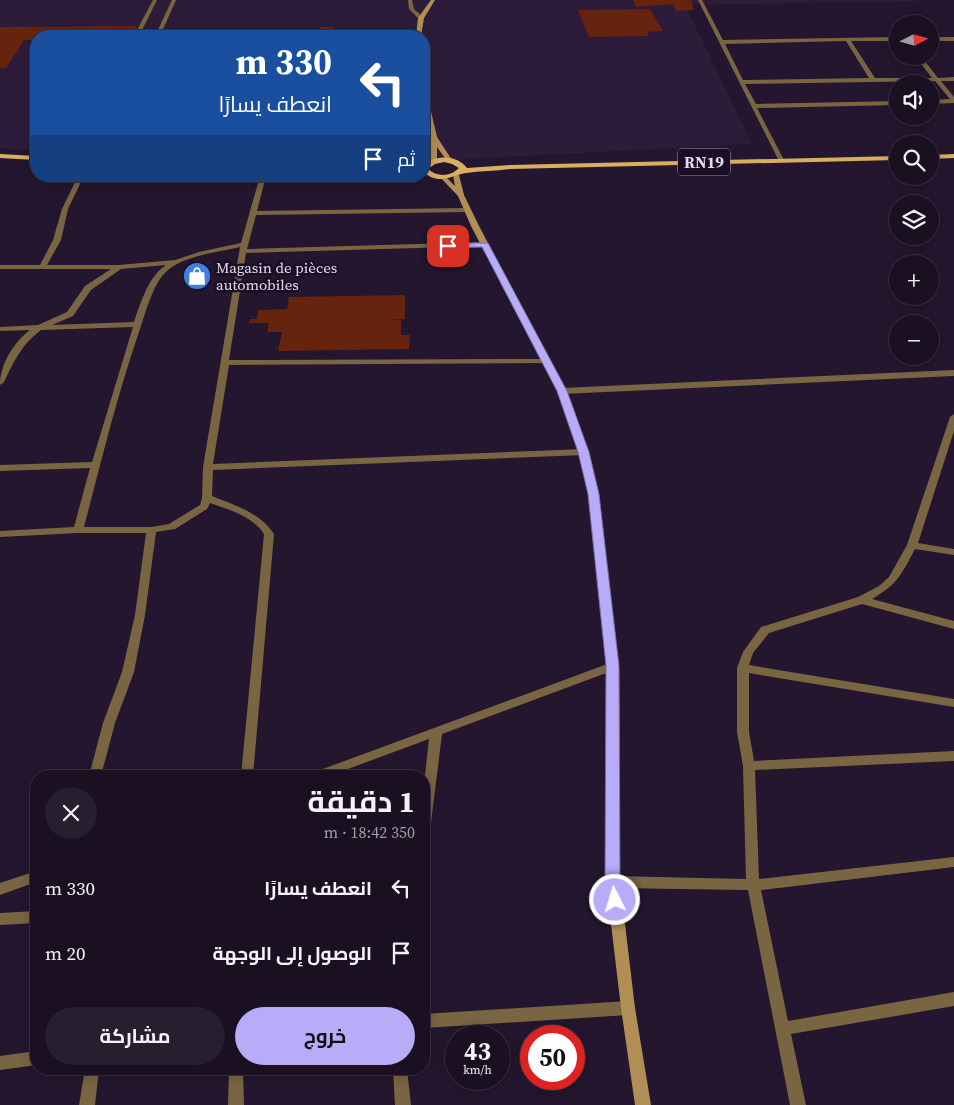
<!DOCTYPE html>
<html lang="ar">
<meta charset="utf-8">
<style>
body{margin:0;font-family:"Source Serif 4",Cairo,serif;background:#271e2f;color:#f1f3f6;direction:rtl;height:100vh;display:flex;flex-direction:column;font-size:19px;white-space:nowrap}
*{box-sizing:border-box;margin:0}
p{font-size:16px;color:#9f9da5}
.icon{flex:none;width:28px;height:28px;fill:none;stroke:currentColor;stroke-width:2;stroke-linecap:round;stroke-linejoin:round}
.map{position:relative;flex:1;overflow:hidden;direction:ltr}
.side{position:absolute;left:30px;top:770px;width:400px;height:305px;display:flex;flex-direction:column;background:#1a1022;border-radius:20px;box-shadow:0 2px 12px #0003,0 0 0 1px #383040;direction:rtl}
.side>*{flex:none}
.hud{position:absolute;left:30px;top:30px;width:400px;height:152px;border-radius:20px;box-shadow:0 2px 12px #0003,0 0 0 1px #383040;direction:rtl;background:#1a4fa0;color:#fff;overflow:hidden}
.needle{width:32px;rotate:84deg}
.tools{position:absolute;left:889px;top:15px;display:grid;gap:10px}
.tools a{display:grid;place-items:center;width:50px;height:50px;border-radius:50%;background:#1a1022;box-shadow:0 2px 12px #0003,0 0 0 1px #383040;font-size:25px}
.speed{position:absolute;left:445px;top:1025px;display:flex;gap:10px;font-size:25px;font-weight:700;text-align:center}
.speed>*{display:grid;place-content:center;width:65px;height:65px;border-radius:50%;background:#1a1022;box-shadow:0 2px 12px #0003,0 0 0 1px #383040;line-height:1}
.speed small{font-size:12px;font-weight:400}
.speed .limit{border:8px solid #d22;background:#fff;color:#111}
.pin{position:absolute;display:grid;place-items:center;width:42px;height:42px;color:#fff;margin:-21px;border-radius:10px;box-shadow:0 2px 8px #0006}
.me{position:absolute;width:55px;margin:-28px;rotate:355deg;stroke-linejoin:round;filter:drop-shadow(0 0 4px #0008)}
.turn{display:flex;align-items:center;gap:18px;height:105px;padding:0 15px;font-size:22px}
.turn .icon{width:65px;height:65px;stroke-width:2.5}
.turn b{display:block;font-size:35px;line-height:42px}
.then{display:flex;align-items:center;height:48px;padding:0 15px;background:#0003;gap:10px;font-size:19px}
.round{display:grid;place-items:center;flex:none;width:52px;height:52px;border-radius:26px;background:#271e2f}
.head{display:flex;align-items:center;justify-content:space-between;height:85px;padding:0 15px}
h1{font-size:30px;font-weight:700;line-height:38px}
.cta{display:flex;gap:10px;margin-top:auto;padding:10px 15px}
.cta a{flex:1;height:58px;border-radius:30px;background:#b8abf7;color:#111;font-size:20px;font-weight:700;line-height:58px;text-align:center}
.cta a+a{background:#271e2f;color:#f1f3f6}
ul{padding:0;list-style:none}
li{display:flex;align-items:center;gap:15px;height:65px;padding:0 15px}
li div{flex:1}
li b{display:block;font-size:19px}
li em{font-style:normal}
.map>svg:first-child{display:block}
.built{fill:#2c1c3a}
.building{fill:#66230e}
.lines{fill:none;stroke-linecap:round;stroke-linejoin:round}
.service{fill:#7a6542;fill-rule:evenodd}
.minor{fill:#7a6542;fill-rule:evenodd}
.secondary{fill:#b08e54;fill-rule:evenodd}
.primary{fill:#daae61;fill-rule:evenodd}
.route{fill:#b8abf7;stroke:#786fa1}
.labels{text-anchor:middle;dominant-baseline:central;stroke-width:5;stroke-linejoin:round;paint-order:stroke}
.far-poi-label{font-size:15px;fill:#e3dbeb;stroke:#1a0d24;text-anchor:start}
.shield{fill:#1a0d24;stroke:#a79daf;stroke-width:1}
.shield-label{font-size:16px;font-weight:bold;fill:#e3dbeb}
</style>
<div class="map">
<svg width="954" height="1105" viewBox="0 0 954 1105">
<rect width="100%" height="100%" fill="#23162e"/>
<path class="built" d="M0,0H922L923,1L685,5L752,144L424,161V36H36V151L0,148Z"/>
<path class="building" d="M633,0H691L694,10L676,11L673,4L636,7Z
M650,9L663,31L647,32L649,36L589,37L578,10Z
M137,26L132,36H36V40H24L6,68H0V27Z
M320,27H334L333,36H293V34L319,33Z
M405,295V319L388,320H401V335H410L409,349L278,351L282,332H267L269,323H249L250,319H257L258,310L287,309L289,297Z"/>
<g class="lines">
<path class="service" d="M153,0H157L139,36H134Z
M172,0H176L160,36H155Z
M408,0H412L414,9L423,17V19H419L409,9Z
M698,0H702L723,40L898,37V41H851L875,78H932L915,56H921L938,78L954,77V81H941L954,97V103L930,104V100L950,99L935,81L745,84L756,104L898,101V105L757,108L784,160L779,161ZM846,41L869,78L743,80L725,44Z
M930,37H954V41H930Z
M954,370V376L562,394L558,391L562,388Z"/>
<path class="minor" d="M78,176H84L68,209L61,240L47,265H119L175,260L199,252L241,243L260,176H266L257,211L467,208L470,210L467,212L256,215L247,249L485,242L489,244L485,246L246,253L229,360L547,359L551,361L547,363L229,365L213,464L584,449L589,452L584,455L213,470L212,496C236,506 259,512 274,534L253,776H241L264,534C252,516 230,510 210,503L207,509L175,529L156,532L145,615L134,672L115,723L101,776H89L103,723L122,672L135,615L146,533H78L0,537V531L74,527L90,468L0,471V465L92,462L133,327L41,330C22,344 14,361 4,382L0,385C0,364 14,342 30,330L0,331V327L38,325L67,312L85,286L111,269H0V265H40L53,240L62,209ZM240,247L203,467L202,498L200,505L169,524L151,527H84C101,462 117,396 139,332C145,315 152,286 165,273C180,256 219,252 240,247ZM166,265C148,277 141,302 134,322L52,325L73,316L91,290L121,269Z
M954,414V431L918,543L954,549V555L915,549C901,575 898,584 872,599L954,621V629L862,604L769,633L753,653L749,665L954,699V707L749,673V732L754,761L954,751V761L755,770L759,879L954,857V867L761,890L788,1021L954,992V1006L791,1034L806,1105H790L748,890L613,888L608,886L606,882L608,878L613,876L746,879L743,766L737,732V668L743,652L761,627L858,597L879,586L889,577L907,545L950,417Z
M613,662L617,663L619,666L617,669L442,734L430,831L428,835L424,836V784L429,739L329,776H310L312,773Z
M36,871V882L0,895V883Z
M36,911V923L0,925V913Z
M628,1001L633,1003L635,1008L633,1013L628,1015L424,1028V1014Z
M36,1051V1065L0,1070V1056Z
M85,1069H99L95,1105H79Z
M229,1069H243L244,1105H228Z
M393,1069H407L411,1105H395Z"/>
<path class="secondary" d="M431,0H435L424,18L421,36H416L418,18Z
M424,92L427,94L437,137L452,160L451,161H447L437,147V161L434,163L431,161V138L424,106Z
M456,173L459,175L464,195L479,226L566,391L589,452L598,494L619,666L620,882L635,1008L651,1105H635L621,1008L606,882L607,666L588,494L579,452L558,391L471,226L458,196L440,177L445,176L455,186L453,175Z"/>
<path class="primary" d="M0,154L36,156V160L0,158Z
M954,154V158L930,159V155Z
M898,156V160L510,169C495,171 480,171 466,173C449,176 441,185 424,173L425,163C439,155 457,155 467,168L510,165ZM444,162L452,164L459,168C450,177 437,177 428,169L435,164Z"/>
</g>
<path class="route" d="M488,243L567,391L589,452L599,494L619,666L620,882L622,900L620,905L615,907L610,905L605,882L606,666L588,494L578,452L557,391L482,247L448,248L444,246L448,243Z"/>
<defs>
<symbol id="shop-disc" viewBox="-11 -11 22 22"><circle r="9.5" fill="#3f7fe0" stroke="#1a0d24"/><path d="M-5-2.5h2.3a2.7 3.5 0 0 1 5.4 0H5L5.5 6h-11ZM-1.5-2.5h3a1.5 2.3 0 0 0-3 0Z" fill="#fff"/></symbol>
</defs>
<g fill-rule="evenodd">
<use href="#shop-disc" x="181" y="260" width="32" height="32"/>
</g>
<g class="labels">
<g class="far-poi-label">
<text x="216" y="267">Magasin de pièces<tspan x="216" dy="17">automobiles</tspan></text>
</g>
<rect class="shield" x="678" y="148.5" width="52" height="27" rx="4"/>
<g class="shield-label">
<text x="704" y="162">RN19</text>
</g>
</g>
</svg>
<div class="tools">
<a><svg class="needle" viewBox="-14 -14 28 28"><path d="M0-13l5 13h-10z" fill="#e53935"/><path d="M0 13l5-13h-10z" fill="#9f9da5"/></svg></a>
<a><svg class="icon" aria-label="sound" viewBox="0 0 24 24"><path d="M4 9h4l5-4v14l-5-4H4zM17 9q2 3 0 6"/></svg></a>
<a><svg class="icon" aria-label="search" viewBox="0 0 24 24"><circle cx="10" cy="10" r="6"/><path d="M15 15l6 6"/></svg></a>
<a><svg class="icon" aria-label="layers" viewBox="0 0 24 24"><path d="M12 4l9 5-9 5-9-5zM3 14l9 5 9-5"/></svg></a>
<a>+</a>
<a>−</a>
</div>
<div class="speed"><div>43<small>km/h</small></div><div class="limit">50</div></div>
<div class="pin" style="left:448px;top:246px;background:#d93025"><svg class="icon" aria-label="arrive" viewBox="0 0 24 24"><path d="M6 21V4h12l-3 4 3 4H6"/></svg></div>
<svg class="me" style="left:615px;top:900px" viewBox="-20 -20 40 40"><circle r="17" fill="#b8abf7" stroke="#fff" stroke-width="3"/><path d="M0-11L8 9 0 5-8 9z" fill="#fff"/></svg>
<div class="hud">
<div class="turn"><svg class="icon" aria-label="left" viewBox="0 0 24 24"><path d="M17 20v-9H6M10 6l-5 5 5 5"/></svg><div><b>330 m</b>انعطف يسارًا</div></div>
<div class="then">ثم<svg class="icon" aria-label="arrive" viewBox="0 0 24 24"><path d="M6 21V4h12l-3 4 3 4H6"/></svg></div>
</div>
<section class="side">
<div class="head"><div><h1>1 دقيقة</h1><p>350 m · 18:42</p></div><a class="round"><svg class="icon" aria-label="close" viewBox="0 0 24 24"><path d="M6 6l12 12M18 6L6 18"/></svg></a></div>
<ul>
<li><svg class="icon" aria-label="left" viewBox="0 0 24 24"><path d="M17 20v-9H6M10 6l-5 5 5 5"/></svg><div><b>انعطف يسارًا</b></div><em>330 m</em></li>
<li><svg class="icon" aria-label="arrive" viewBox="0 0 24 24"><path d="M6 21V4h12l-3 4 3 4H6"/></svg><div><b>الوصول إلى الوجهة</b></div><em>20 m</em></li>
</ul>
<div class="cta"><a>خروج</a><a>مشاركة</a></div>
</section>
</div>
